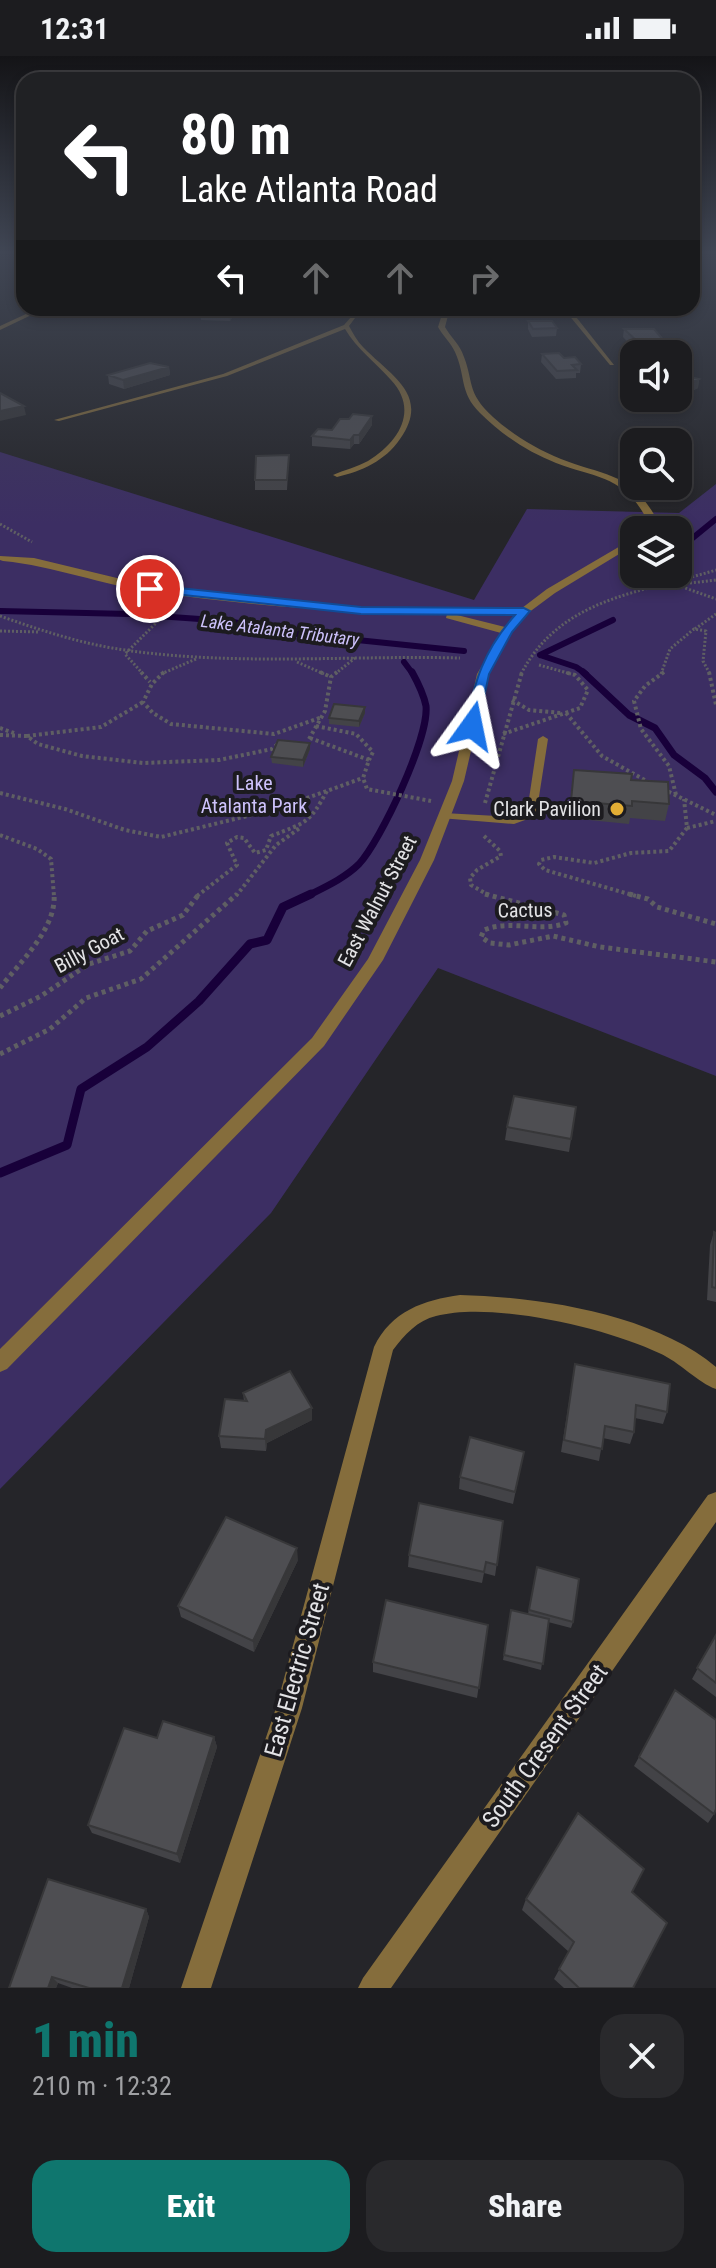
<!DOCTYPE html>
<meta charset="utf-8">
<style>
body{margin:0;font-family:"Roboto Condensed",sans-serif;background:#29292c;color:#f1f3f6;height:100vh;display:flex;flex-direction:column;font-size:30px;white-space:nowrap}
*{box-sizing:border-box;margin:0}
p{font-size:26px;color:#a0a1a4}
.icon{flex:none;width:44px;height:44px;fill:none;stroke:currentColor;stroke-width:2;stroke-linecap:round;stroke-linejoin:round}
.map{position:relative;height:1932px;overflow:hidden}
.details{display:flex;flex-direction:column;background:#1c1c1f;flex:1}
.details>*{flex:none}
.hud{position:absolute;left:16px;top:16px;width:684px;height:244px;border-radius:24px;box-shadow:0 4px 12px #0003,0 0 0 2px #3a3a3d;background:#202124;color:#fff;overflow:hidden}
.fabs{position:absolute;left:620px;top:284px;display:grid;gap:16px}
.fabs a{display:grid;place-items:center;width:72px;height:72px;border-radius:16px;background:#1c1c1f;box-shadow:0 4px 12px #0003,0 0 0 2px #3a3a3d;font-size:40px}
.pin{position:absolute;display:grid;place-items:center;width:68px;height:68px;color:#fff;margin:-34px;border:4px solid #fff;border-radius:50%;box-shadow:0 2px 8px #0007}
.me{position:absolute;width:88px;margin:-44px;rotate:12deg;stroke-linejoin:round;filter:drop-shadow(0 0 6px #0008)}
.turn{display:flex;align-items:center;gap:28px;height:168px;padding:0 32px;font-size:36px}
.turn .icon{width:104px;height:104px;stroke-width:2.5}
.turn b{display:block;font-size:56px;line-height:68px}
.lanes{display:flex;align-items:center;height:76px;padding:0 32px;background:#0003;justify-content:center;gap:40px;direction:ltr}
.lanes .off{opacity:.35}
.round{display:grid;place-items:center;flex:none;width:84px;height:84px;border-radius:24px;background:#29292c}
.summary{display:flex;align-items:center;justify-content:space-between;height:136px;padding:0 32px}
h1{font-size:48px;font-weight:800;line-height:60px;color:#0f766e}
.primary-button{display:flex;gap:16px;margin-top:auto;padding:16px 32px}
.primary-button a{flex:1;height:92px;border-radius:24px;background:#0f766e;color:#fff;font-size:32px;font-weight:800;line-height:92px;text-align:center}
.primary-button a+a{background:#29292c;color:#f1f3f6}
.status{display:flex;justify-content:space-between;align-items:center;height:56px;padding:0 40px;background:#1c1c1f;direction:ltr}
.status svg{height:22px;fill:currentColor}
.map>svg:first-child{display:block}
.green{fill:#3c2e63;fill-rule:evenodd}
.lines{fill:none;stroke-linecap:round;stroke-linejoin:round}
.stream-far2{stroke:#18003a;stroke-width:6}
.stream-far1{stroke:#18003a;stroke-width:7}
.stream{stroke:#18003a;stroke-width:9}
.path-far2{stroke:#5f5f63;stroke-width:3;stroke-dasharray:2 2;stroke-linecap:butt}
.path-far1{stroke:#5f5f63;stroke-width:4;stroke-dasharray:3 3;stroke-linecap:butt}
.path{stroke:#5f5f63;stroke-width:5;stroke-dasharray:4 4;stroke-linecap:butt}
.lane{fill:#856d3c;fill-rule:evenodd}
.street{fill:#856d3c;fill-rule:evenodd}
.wall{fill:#434347}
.shaded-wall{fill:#373739}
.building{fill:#4e4e52;stroke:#373739;stroke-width:2}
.route{fill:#1a73e8;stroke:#114b97;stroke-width:2}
.poi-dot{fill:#e3ae35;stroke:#1c1b1f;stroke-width:3}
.labels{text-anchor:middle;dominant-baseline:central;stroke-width:8;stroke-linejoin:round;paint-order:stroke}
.far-water-label{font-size:18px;font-style:italic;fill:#cdc2fb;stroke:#1c1b1f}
.park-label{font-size:20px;fill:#cdc2fb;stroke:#1c1b1f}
.poi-label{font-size:20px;fill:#e3e3e6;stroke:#1c1b1f;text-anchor:end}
.street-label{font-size:20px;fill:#e3e3e6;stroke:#1c1b1f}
.near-street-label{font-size:24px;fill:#e3e3e6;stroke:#1c1b1f}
</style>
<div class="status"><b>12:31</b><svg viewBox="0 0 49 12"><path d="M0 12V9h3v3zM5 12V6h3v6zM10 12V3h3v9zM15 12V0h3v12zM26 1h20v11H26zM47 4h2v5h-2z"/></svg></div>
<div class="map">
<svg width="716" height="1932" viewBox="0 0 716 1932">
<rect width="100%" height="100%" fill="#252529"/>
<path class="green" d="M0,396L474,544L527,453L679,457L716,428V1020L438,912L271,1157L0,1433ZM634,474H678V518H634Z"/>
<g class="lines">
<path class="stream-far2" d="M678,494L716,463
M640,524L647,518
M0,555L129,558L228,565L289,577L464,595
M540,599L576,611L586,618
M540,599L613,564
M404,606L413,618"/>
<path class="stream-far1" d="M583,616L629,659L655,672L674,699L705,722L716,736
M307,840C325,831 345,822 359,808C381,784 429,682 426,650C424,640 417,625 412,616"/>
<path class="stream" d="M0,1117L67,1089L81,1033L147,991L199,945L250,888L267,884L283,851L311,838"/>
<path class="path-far2" d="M0,468L32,486
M674,528L716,543
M682,528L716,524
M0,560C37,573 73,585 112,592C226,611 345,599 460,602
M695,573L716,558
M0,575L39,576
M297,606L324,618
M539,609L571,618
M143,618L125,598L168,555
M161,618L196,603
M335,618L355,602
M521,618C561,541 641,537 716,514
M661,618L670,593L694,573L706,575L703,605L710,618"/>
<path class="path-far1" d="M141,616L150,626
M164,616L152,628L143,646L153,657L171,668L274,678L322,661
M320,616L331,621
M664,616L645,630L634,645L641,673L669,710L676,739
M709,616L716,649
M512,644L529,654L561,657
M566,657L602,700L650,727
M316,670L356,678L373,696L369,704
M0,672L14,677
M503,678L580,652L588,634L575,619L564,616
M0,679L27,680L38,688L82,700L143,707L219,704L272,693L279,687
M27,680L101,671L143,646
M310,682L369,704L363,722L367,733L431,745
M309,683L325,655L331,621L337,616
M663,733L716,759
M0,737L65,753L125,774L161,781L276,753L363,722
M485,747L522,616
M687,772L716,765
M0,779L37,793L51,803L54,840
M484,780L500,795L501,800L477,814L470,822L471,829L490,840
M197,840L237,809L227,787L237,781L244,782L255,797L266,794L271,780C307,766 309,768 328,733
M236,840L276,789L300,772
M636,840L545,814L539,808L541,804L554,801L594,807L631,797L669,795L687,772L684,743"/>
<path class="path" d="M485,838L564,859L566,867C539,877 511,863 484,874L481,881L490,887L509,889L553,880L600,891L716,906
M629,838L648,843L657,851L716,868
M0,932C20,906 57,872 54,838
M0,960L41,940L89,908L130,895L147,875L183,859L199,838
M0,998L50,973L86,942L141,923L237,838"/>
<path class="lane" d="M39,252H46L0,274V270Z
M229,252L358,258L349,270C353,277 357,285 363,291C391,320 431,339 400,383C385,405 362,415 337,421L333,419C344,414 357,411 368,405C399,386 419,354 391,324C375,306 357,293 345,273L227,320L59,365L54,364L223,318L344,269L352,260Z
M543,680L548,683L536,760L514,768L440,762V758L444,757L513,761L527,756L538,683Z"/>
<path class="street" d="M359,252H366L358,260H354Z
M444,252H450L445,271C450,280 458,287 462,296C475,326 465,335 493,361C513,379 536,393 561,403C604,420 631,416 656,462L653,474H643L646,462C624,420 596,422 556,407C528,396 502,379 480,357C459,336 466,320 455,296C451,287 443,280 438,271Z
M563,252H569L614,309H610Z
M634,482V489L555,537L528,557L512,576L489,618L464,725L434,804L383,904L324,990L7,1313L0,1316V1293L312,982L368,903L420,804L452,725L477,618L501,577L446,562L447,558C349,557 251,550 153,536C102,529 54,510 3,505L0,504V500L34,502L150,530L308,547L361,551L522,552L547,533ZM453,558H516L505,571Z
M460,1239C540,1241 653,1258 716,1311V1333C698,1327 680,1306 659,1297C607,1272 492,1245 436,1260C418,1264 404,1279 393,1294L302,1652L211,1932H181L276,1652L374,1291C391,1255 424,1244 460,1239Z
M716,1436V1466L391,1932H358L363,1922L708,1439Z"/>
</g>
<path class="wall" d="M179,252H201L202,254L233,252V260L230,265L201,264L200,257L198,260L180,259Z
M528,265L557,272L556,280L532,281L528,273Z
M624,273L665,286L664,294L636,295L623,281Z
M542,298L564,302L581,308L580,317H576V322L556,323L541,306Z
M169,311L170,319L124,333L109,328L108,319Z
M678,318L699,323L698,332L681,340H678Z
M372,369L359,388H354L350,393L312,390V380L332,374Z
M289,399L287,434H255V424Z
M365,651V657L359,671L329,668V662Z
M310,687V693L303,711L272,707L271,701Z
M574,714L631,724L669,748L665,765L630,762L629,768L569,762Z
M576,1051L569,1096L505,1084L507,1071Z
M714,1176L716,1177V1246L707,1244L710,1189Z
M575,1308L667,1356L663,1368L635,1362L634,1376L630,1388L603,1382L599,1405L561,1396Z
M243,1337L312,1364L267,1387L266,1395L221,1392L219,1380L244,1345Z
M524,1396L513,1448L459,1433L460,1421Z
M503,1465L495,1520L484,1517L482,1527L408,1511L409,1499Z
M298,1504L254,1596L181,1561L178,1550Z
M537,1511L573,1566L571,1572L548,1566L541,1614L503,1604L511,1554L528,1558Z
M488,1569L477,1642L373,1616V1606Z
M716,1579V1641L692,1623Z
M214,1681L217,1691L180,1807L92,1777L88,1769L157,1682Z
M639,1701L714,1758L708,1767L634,1710Z
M632,1836L633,1932H564L554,1923L569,1896L522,1854L526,1843Z
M146,1853L149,1861L129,1932H72L58,1927L56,1932H9Z"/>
<path class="shaded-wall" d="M233,252V260L230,265L229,257Z
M169,311L170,319L124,333L123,324Z
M699,323L698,332L681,340L682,332Z
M24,350L26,359L0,365V355Z
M372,360V369L359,388V379Z
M354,379V388L350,393V384Z
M365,651V657L359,671V665Z
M310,687V693L303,711V704Z
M312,1352V1364L267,1387L266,1395L265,1383L266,1374Z
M297,1492L298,1504L254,1596L253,1585Z
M214,1681L217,1691L180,1807L177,1798Z
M146,1853L149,1861L129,1932H122Z
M52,1921L58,1927L56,1932H48Z"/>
<path class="building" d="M203,252H233L229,257L200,256Z
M528,265H552L557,272L533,273Z
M624,273H654L665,286H638Z
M559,297L564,302L575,301L581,308L572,309L577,314L557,315L542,298Z
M150,307L169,311L123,324L108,319Z
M678,318L699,323L682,332L678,331Z
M0,337L24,350L0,355Z
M353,358L372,360L359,379H354L350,384L312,380L318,373L332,374L340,363H349Z
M289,399L287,424H255L256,400Z
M334,648L365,651L359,665L329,662Z
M278,684L310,687L303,704L271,701Z
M574,714L632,718L631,724L668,726L669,748L632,745V750L571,745Z
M514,1040L576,1051L571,1083L507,1071Z
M714,1176L716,1177V1232L712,1231Z
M575,1308L670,1328L667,1356L636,1349L634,1376L605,1370L602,1393L564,1384Z
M290,1315L312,1352L266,1374L265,1383L219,1380L225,1343L247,1345L243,1337Z
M470,1381L524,1396L515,1436L460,1421Z
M419,1447L503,1465L497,1509L486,1506L484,1516L409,1499Z
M226,1461L297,1492L253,1585L178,1550Z
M537,1511L579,1523L573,1566L529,1554Z
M386,1544L488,1569L479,1632L373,1606Z
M511,1554L549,1563L543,1608L504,1599Z
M716,1579V1627L697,1612Z
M675,1634L716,1664V1753L714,1758L639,1701Z
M163,1665L214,1681L177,1798L88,1769L124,1672L157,1682Z
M578,1757L644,1813L632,1836L667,1867L633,1932H579L559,1913L574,1886L526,1843Z
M48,1823L146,1853L122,1932H89L52,1921L48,1932H9Z"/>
<linearGradient id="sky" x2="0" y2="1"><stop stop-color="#141417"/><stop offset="0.42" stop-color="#404654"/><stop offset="1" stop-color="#404654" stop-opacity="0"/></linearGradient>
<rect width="716" height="468" fill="url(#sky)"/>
<path class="route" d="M150,529L361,551L524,552L530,555L512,576L489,618L478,670L472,674L465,670C475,625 483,595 515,559L361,558L146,535V530Z"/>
<circle class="poi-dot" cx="617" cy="753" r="8"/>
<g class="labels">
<g class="far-water-label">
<text transform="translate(280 574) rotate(7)">Lake Atalanta Tributary</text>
</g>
<g class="park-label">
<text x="254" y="727">Lake<tspan x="254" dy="23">Atalanta Park</tspan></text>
</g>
<g class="poi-label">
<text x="601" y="753">Clark Pavilion</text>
</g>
<g class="street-label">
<text transform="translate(377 845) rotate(-62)">East Walnut Street</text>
<text transform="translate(525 854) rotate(-1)">Cactus</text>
<text transform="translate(89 894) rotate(-28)">Billy Goat</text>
</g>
<g class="near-street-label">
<text transform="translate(297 1614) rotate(-74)">East Electric Street</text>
<text transform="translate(545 1690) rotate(-54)">South Cresent Street</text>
</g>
</g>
</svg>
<div class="fabs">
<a><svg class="icon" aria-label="sound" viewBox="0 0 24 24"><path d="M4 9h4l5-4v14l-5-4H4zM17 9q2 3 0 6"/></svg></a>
<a><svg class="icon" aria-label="search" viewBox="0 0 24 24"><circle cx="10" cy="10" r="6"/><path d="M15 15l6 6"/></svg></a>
<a><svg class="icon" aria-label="layers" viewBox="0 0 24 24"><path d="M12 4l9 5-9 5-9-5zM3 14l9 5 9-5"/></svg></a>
</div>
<div class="pin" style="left:150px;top:533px;background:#d93025"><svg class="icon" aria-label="arrive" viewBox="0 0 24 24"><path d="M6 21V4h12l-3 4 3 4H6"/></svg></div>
<svg class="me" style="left:472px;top:670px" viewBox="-20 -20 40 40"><path d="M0-17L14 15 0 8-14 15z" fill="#1a73e8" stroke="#fff" stroke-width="4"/></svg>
<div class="hud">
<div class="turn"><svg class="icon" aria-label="left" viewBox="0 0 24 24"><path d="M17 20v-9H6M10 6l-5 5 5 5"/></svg><div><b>80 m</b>Lake Atlanta Road</div></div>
<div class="lanes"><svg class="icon" aria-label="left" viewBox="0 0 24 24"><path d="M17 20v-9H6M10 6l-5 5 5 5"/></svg><svg class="icon off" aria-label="ahead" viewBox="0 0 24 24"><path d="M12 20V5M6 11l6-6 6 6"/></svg><svg class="icon off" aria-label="ahead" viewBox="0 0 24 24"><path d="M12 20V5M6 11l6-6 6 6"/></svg><svg class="icon off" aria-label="right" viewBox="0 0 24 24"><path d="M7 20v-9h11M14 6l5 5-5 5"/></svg></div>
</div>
</div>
<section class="details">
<div class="summary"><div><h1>1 min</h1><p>210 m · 12:32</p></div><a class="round"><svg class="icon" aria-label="close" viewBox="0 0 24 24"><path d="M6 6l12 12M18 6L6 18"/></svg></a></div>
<div class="primary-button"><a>Exit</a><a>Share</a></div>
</section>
